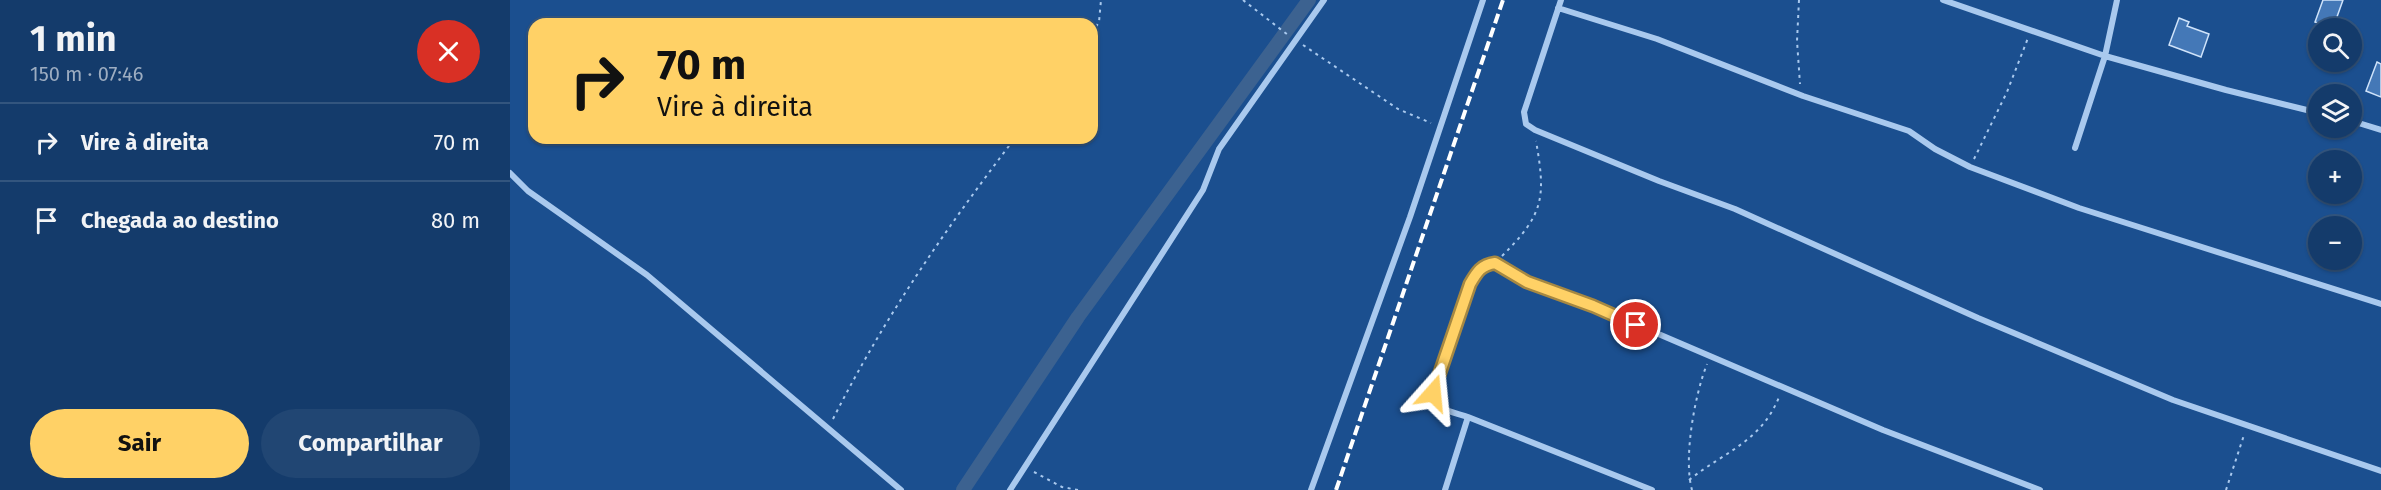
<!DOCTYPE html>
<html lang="pt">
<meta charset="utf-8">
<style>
body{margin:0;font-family:"Fira Sans",sans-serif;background:#214673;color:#f1f3f6;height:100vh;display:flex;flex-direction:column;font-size:22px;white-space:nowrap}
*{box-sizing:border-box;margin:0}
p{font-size:20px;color:#9dadc1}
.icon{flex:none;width:33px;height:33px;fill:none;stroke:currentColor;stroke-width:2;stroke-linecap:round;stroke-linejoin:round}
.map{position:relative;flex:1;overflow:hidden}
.sheet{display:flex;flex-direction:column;background:#143b6b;width:510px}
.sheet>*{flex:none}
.top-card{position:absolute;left:18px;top:18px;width:570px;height:126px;border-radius:18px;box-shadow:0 2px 4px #0004,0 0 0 2px #33557e;background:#ffd166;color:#111;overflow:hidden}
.fabs{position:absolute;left:1798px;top:18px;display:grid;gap:12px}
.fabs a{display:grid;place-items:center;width:54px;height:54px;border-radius:50%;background:#143b6b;box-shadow:0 2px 4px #0004,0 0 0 2px #33557e;font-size:30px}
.pin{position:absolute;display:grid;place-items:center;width:51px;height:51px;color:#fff;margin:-26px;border:3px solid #fff;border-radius:50%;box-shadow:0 2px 6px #0007}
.me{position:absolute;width:66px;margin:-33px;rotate:18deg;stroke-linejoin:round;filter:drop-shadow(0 0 4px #0008)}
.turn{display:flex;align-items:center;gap:21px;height:126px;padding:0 30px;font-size:27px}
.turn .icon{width:78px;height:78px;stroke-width:2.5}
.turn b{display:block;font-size:42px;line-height:51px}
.round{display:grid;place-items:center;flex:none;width:63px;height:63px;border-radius:32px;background:#214673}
.summary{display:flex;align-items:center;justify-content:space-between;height:102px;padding:0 30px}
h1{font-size:36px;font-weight:700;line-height:45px}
.button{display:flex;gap:12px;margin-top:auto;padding:12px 30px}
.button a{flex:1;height:69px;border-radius:36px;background:#ffd166;color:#111;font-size:24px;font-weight:700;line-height:69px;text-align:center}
.button a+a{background:#214673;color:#f1f3f6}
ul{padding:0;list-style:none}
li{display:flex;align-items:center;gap:18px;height:78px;padding:0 30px;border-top:2px solid #33557e}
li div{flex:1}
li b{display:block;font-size:22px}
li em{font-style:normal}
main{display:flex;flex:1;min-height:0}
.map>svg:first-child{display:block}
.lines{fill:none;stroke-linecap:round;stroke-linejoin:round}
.canal{stroke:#3c6290;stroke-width:14}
.building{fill:#4478b7;stroke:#cfe3fa;stroke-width:1.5}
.path{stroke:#a9c9ee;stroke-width:2;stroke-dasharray:3 4.5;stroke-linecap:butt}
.minor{stroke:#a9c9ee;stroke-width:6}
.rail{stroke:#fff;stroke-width:4;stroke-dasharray:10 4.5;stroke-linecap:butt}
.route-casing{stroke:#a68842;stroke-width:15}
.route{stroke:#ffd166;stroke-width:10}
</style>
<main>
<section class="sheet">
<div class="summary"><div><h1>1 min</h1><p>150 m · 07:46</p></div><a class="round" style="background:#d93025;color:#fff"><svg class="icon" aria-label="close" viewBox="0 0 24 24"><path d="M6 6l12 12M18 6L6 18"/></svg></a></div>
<ul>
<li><svg class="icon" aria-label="right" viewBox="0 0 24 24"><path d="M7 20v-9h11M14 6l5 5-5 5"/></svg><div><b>Vire à direita</b></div><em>70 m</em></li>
<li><svg class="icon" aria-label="arrive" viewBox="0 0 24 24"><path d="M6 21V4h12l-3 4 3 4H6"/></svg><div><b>Chegada ao destino</b></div><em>80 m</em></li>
</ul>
<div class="button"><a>Sair</a><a>Compartilhar</a></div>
</section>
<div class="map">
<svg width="1871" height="490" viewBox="0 0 1871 490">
<rect width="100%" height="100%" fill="#1b4f8f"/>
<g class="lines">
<path class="canal" d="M453,490L568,317L799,0"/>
</g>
<path class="building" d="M1813,0H1833L1823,28L1805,22Z
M1669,18L1679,22L1677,26L1699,34L1691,57L1659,45Z
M1867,62L1871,64V97L1856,91Z"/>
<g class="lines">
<path class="path" d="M733,0L778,35
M1289,0L1287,41L1290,84
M582,33L589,22L591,0
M793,45L888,109L921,123
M1464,159L1497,92L1518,38
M992,256C1034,214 1036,198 1026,141
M323,419C375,316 435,230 505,138
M524,472L552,487L568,490
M1179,480C1214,452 1251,442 1269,397
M1182,490C1173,458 1185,394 1197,364
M1716,490L1734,435"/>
<path class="minor" d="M1051,0L1014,112L1016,124L1025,130L1149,181L1225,209L1468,318L1663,400L1871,471
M1433,0L1595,56L1716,90L1809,113
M1048,8L1147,39L1293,96L1399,131L1425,149L1460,167L1569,208L1871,304
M1842,121L1871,130
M1565,148L1595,56L1607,0
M0,173L18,191L137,275L391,490
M958,417L1142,490
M500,490L693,190L709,149L814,0
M801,490L900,217L973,0
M935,490L958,417C944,412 925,411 923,393L960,284L970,268L985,263L1017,282L1083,306L1373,430L1530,490"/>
<path class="rail" d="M826,490L993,0"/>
</g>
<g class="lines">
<defs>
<path id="route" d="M923,393L960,284C967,272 971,265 985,263L1017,282L1083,306L1126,325"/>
</defs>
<use href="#route" class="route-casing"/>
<use href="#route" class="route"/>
</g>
</svg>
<div class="fabs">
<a><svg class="icon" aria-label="search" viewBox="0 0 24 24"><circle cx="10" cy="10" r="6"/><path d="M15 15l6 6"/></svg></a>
<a><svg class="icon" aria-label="layers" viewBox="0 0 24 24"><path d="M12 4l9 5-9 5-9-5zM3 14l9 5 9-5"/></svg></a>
<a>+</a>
<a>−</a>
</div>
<div class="pin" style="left:1126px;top:325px;background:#d93025"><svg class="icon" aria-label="arrive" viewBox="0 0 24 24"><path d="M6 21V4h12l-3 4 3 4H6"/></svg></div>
<svg class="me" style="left:923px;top:393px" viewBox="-20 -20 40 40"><path d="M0-17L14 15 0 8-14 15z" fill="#ffd166" stroke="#fff" stroke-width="4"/></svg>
<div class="top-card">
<div class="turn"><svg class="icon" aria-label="right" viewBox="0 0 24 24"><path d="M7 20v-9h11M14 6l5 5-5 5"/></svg><div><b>70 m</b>Vire à direita</div></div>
</div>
</div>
</main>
